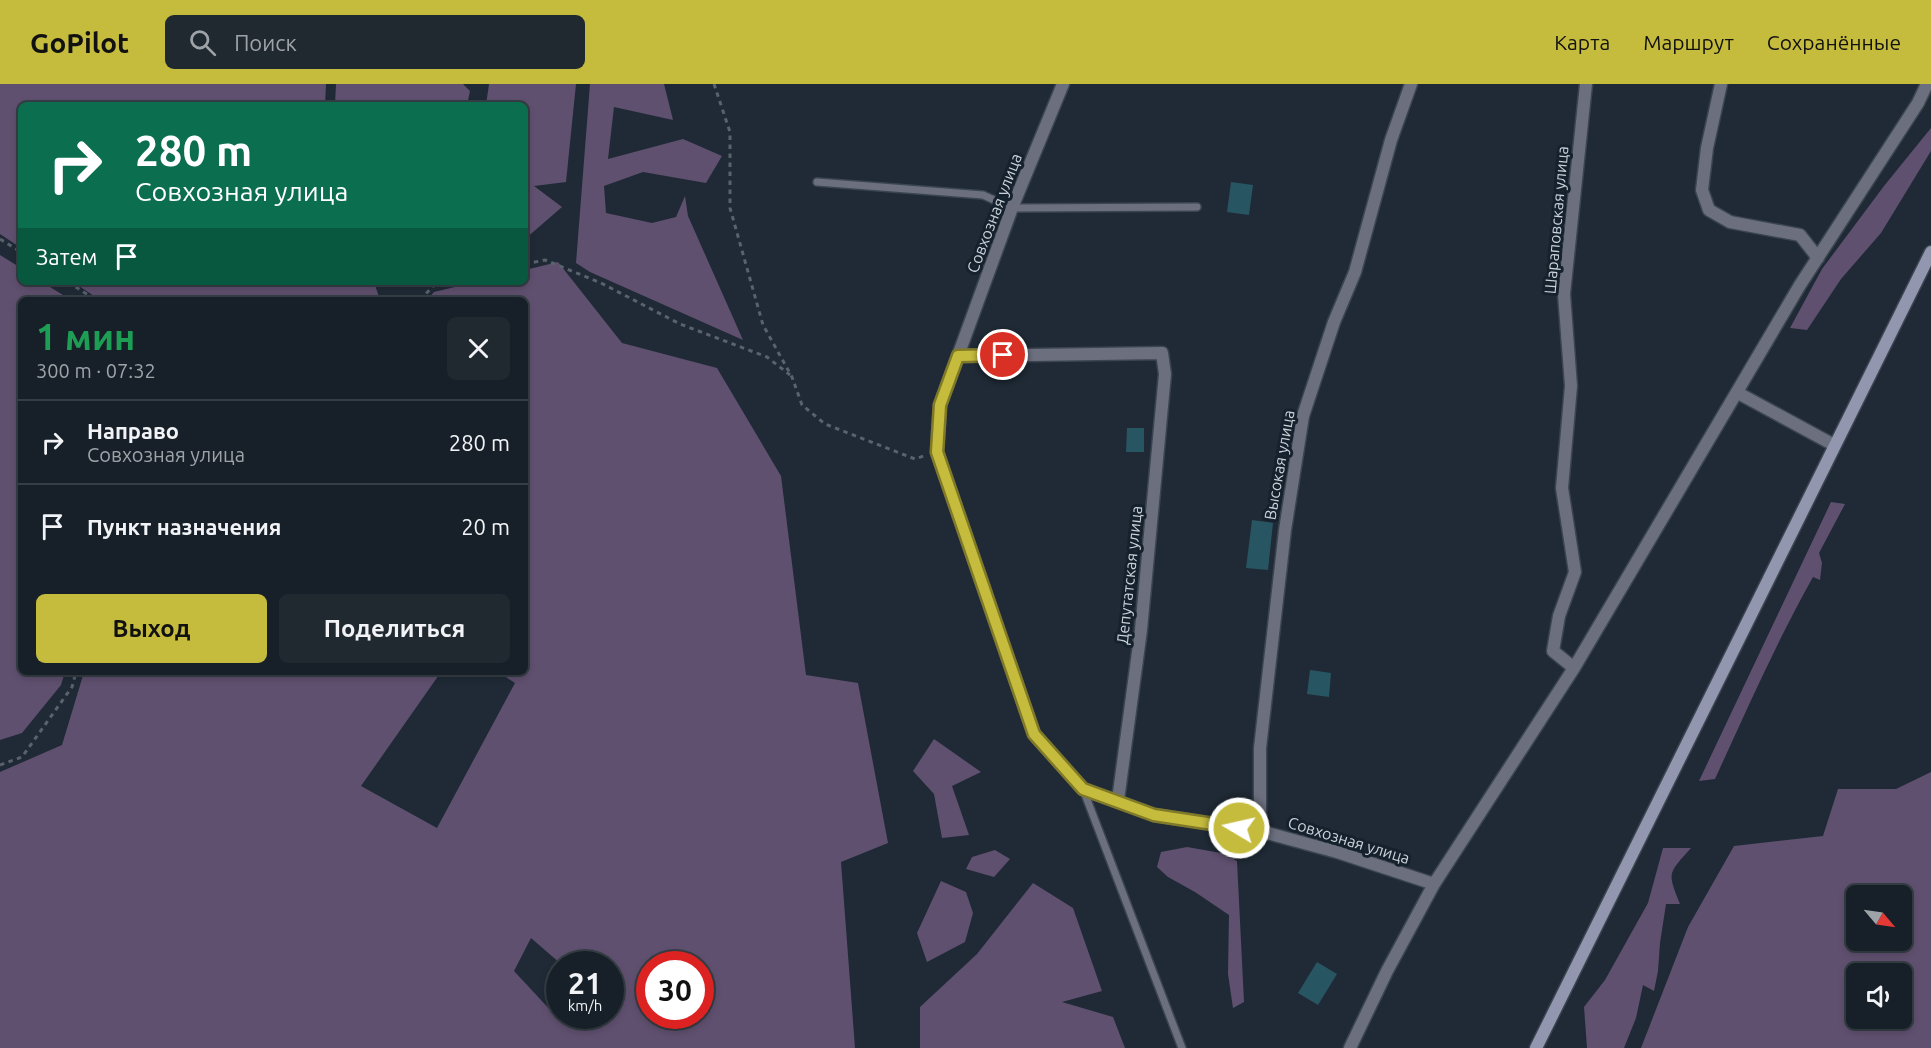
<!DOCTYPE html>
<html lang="ru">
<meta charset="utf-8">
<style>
body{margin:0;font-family:Ubuntu,sans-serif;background:#202830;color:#f1f3f6;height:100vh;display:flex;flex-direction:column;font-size:22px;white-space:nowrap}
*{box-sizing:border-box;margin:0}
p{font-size:20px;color:#9ea3a8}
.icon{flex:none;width:33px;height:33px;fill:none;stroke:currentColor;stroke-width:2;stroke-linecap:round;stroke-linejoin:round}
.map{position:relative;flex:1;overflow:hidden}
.drawer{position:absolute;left:18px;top:213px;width:510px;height:378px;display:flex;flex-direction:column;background:#172028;border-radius:9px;box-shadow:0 3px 9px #0003,0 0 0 2px #363e45}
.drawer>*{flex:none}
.top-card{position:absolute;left:18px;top:18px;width:510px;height:183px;border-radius:9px;box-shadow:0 3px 9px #0003,0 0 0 2px #363e45;background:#0b6e4f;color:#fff;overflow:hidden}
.needle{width:39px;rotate:119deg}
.tools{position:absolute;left:1846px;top:801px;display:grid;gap:12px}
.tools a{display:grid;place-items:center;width:66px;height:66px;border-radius:9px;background:#172028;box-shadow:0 3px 9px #0003,0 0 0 2px #363e45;font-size:30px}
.speed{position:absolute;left:546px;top:867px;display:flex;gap:12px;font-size:30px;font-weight:700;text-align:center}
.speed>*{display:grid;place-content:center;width:78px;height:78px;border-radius:50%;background:#172028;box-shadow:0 3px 9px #0003,0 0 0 2px #363e45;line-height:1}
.speed small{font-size:15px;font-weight:400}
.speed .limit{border:9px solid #d22;background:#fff;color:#111}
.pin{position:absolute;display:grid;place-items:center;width:51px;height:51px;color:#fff;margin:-26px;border:3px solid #fff;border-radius:50%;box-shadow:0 2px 6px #0007}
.me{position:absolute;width:66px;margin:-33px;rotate:279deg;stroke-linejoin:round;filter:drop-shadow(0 0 4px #0008)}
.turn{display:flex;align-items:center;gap:21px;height:126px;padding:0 18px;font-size:27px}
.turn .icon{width:78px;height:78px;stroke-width:2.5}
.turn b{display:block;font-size:42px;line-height:51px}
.then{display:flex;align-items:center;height:57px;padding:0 18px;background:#0003;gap:12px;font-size:22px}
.round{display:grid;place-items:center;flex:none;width:63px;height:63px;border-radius:9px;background:#202830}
.overview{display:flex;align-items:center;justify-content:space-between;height:102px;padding:0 18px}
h1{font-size:36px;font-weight:700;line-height:45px;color:#1e9e55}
.cta{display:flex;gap:12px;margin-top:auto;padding:12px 18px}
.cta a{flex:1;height:69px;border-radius:9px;background:#c5bc3d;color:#111;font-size:24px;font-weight:700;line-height:69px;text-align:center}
.cta a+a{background:#202830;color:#f1f3f6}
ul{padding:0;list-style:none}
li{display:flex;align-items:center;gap:18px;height:84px;padding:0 18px;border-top:2px solid #363e45}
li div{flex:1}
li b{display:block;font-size:22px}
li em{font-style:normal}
header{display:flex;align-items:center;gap:36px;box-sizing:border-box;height:84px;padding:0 30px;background:#c5bc3d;color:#111}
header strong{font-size:28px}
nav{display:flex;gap:33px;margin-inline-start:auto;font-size:21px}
.search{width:420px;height:54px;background:#202830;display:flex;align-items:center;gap:15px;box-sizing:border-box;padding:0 21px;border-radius:9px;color:#9ea3a8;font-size:22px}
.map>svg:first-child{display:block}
.forest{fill:#5f506f;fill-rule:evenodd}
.building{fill:#285562}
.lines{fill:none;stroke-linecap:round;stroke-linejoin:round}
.lane-casing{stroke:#3b4550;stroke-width:10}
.street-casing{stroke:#3b4550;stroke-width:15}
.secondary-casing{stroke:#3b4550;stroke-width:15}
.path{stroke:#59626d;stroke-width:3;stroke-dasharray:4.5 4.5;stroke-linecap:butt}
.lane{stroke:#6c6f7e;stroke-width:7}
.street{stroke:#6c6f7e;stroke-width:12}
.secondary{stroke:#9296af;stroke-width:12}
.route-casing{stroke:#807a28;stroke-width:15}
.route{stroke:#c5bc3d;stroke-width:10}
.labels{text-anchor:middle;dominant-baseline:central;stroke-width:6;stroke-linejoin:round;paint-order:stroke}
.street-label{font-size:16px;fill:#cbd2da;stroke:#15212c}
</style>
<header>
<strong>GoPilot</strong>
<div class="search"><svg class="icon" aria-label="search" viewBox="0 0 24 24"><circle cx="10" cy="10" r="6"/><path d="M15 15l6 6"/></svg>Поиск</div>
<nav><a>Карта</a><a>Маршрут</a><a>Сохранённые</a></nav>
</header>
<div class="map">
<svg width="1931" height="964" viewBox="0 0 1931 964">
<rect width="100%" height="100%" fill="#1f2a36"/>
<path class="forest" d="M0,0H326L325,21H21V164L0,150Z
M336,0H463L470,7L467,21H335Z
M489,0H576L566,98L534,102L562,123L525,155V21H486Z
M590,0H664L673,36L614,23L608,75L683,55L722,72L706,99L643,88L604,102L606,129L652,139L676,133L685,112L688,132L743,256L590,188L576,179Z
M1931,44V67L1881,149L1841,195L1807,246L1790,244L1822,185L1884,102Z
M0,171L21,184V198H42L71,216H21V588H65L61,601L22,649L0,656Z
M558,178L622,259L717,284L781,392L806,591L858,599L888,759L841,778L855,964H0V688L62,661L84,588H441L361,702L437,744L515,599L498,588H525V216H427L434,208L476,198H525V186ZM531,854L561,880H610V932H560L559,927L554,930L514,887ZM650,880H700V932H650Z
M73,198H374L380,216H100Z
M1831,418L1845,420L1819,469L1822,479L1820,496L1813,493C1776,559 1746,627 1715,695L1699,697Z
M934,655L981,688L952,702L969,751L942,754L934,710L913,687Z
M1931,688V964H1641L1688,843L1734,762L1823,752L1838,705H1896ZM1857,812H1902V856H1857ZM1857,890H1902V934H1857Z
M1187,763L1221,769L1237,777L1244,918L1233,924L1228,890L1229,831L1195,808L1168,793L1157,783L1161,768Z
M1663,764H1691C1668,790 1667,788 1680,820H1666L1660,859L1658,887L1654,907L1643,901L1636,934L1624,964H1587L1584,923L1605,896L1648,819Z
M995,766L1010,775L994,793L966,785L972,773Z
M941,797L966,808L973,829L965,858L927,878L917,849Z
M1033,799L1073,824L1102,907L1062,918L1113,933L1125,964H920V923L977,870Z"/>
<path class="building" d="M1231,98L1253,101L1249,131L1227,128Z
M1127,344H1144V368H1126Z
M1252,436L1273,439L1268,486L1246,484Z
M1310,586L1331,589L1329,613L1307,610Z
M1317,878L1337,890L1318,921L1298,909Z"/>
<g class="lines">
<defs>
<path id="lane" d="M817,98L983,111L1012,124L1197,123
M1083,705L1182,964"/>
<path id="street" d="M1063,0L1012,124L940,321L937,368L1034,650L1083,705L1154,731L1260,747L1337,768L1434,800
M1721,0L1707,64L1702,106L1709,126L1730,138L1800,151L1818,174
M958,272L1162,269L1165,290L1141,546L1118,716
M1738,309L1834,361
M1574,584L1553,567L1559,532L1575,488L1562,404L1571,302L1564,210L1586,0
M1260,747V664L1285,446L1303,332L1334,238L1355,188L1391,56L1411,0
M1350,964L1387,887L1434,800L1574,584L1800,201L1918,19L1927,0"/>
<path id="secondary" d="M1536,964L1931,168"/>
</defs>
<use href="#lane" class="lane-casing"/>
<use href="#street" class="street-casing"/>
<use href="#secondary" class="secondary-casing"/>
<path class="path" d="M714,0L730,48V124L763,241L792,293L802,321L825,340L915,375L926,371
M0,155L21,168
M525,180L545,176L601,199L680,240L767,273L790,291
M68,198L96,216
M420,216L437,198
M0,681L22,673L72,603L76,588"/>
<use href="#lane" class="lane"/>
<use href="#street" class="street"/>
<use href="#secondary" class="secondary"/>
</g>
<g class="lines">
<defs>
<path id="route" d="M1003,271L958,272L940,321L937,368L1034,650L1083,705L1154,731L1239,744"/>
</defs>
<use href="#route" class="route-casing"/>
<use href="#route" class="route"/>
</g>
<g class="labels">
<g class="street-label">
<text transform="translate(994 129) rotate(-69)">Совхозная улица</text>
<text transform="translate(1556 136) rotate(-85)">Шараповская улица</text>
<text transform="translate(1279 381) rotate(-80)">Высокая улица</text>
<text transform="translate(1129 491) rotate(-84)">Депутатская улица</text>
<text transform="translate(1349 756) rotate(17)">Совхозная улица</text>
</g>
</g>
</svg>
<div class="tools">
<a><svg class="needle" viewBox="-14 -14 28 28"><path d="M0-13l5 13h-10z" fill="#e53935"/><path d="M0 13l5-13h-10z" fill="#9ea3a8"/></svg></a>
<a><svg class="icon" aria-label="sound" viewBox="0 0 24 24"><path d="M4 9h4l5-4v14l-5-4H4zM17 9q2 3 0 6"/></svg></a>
</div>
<div class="speed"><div>21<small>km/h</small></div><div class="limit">30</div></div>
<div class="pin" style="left:1003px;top:271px;background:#d93025"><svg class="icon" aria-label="arrive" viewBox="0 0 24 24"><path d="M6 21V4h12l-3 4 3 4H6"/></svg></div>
<svg class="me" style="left:1239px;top:744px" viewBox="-20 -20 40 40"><circle r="17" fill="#c5bc3d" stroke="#fff" stroke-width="3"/><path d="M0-11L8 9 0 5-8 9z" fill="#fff"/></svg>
<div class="top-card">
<div class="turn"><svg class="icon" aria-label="right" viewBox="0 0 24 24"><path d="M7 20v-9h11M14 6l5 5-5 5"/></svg><div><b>280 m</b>Совхозная улица</div></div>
<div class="then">Затем<svg class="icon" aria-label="arrive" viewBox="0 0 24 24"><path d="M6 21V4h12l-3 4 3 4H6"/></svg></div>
</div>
<section class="drawer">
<div class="overview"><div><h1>1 мин</h1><p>300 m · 07:32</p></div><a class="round"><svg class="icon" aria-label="close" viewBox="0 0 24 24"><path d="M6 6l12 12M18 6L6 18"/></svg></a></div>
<ul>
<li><svg class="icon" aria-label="right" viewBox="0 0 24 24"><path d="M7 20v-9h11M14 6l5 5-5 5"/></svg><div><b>Направо</b><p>Совхозная улица</p></div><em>280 m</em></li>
<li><svg class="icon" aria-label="arrive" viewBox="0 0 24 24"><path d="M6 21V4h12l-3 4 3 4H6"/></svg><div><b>Пункт назначения</b></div><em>20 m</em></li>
</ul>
<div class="cta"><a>Выход</a><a>Поделиться</a></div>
</section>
</div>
